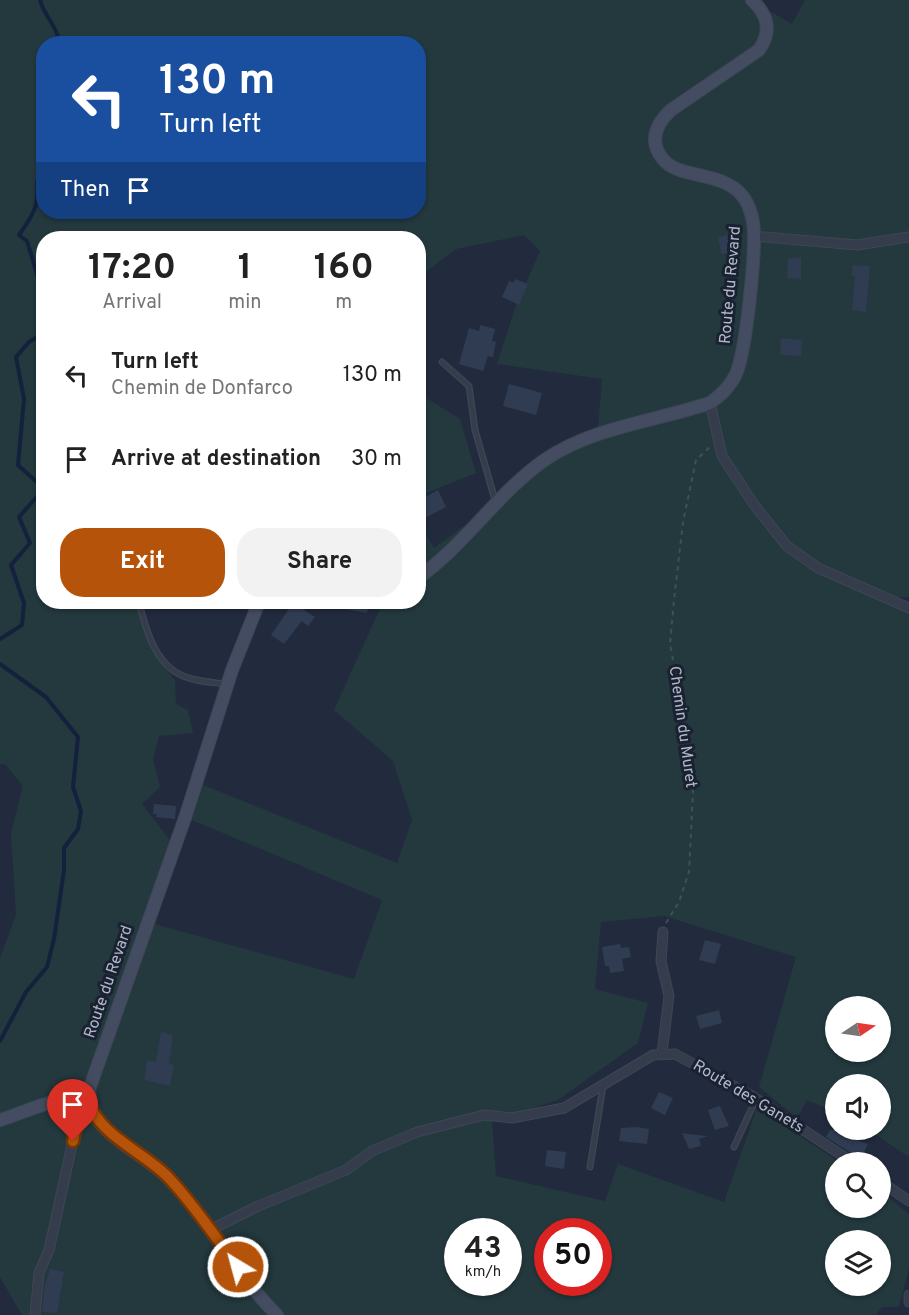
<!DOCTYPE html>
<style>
body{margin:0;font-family:Overpass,sans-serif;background:#f2f2f2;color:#222;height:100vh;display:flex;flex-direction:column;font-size:22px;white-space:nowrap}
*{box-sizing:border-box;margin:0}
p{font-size:20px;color:#767676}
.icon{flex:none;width:33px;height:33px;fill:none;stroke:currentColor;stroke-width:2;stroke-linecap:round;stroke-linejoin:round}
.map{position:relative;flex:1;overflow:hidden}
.side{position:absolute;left:36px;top:231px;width:390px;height:378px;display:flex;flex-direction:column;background:#fff;border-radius:24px;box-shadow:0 2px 4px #0004}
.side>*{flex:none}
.banner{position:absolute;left:36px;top:36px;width:390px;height:183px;border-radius:24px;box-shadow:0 2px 4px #0004;background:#1a4fa0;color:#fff;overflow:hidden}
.needle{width:39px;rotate:77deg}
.fabs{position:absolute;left:825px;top:996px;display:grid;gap:12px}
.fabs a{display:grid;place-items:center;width:66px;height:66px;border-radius:50%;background:#fff;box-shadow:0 2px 4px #0004;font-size:30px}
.speed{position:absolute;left:444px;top:1218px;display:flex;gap:12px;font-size:30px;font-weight:700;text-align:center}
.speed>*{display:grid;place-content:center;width:78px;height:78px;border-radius:50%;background:#fff;box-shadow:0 2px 4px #0004;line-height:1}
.speed small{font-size:15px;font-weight:400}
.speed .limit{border:9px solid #d22;background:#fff;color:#111}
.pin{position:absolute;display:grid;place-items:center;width:51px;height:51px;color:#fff;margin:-62px -26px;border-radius:50% 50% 50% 0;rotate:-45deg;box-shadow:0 0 6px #0007}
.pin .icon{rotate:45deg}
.me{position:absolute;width:66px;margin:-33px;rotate:323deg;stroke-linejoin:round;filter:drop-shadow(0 0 4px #0008)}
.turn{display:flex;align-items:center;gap:21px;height:126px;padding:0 24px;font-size:27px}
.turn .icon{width:78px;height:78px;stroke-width:2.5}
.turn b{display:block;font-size:42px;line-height:51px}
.then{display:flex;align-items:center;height:57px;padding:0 24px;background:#0003;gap:12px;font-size:22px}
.eta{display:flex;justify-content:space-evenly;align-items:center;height:102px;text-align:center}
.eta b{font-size:36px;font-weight:700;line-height:42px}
.button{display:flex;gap:12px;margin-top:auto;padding:12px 24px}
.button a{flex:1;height:69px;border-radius:24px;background:#b45309;color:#fff;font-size:24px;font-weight:700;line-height:69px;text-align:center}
.button a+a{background:#f2f2f2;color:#222}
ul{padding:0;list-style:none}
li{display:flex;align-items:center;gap:18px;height:84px;padding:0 24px}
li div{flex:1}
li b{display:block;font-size:22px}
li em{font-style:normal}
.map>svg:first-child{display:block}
.green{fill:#23393e;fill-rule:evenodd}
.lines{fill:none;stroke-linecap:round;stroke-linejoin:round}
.stream{stroke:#14213c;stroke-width:4}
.building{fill:#303c52}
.lane-casing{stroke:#3e4656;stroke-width:7}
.street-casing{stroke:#3e4656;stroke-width:11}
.secondary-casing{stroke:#3e4656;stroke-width:14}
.path{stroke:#3c5256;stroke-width:2;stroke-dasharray:4.5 4.5;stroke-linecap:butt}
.lane{stroke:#353d4d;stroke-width:4.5}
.street{stroke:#353d4d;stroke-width:9}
.secondary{stroke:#434c61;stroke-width:12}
.route-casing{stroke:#753606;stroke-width:15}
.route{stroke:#b45309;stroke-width:10}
.labels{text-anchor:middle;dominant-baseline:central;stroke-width:6;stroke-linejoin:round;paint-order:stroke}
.street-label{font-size:16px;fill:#b0b8c9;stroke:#1a2232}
</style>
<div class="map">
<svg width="909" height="1315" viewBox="0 0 909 1315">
<rect width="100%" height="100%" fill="#212b3d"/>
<path class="green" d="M0,0H750L792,24L805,0H909V597H898L909,604V1157L869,1130H880V1084H836L835,1112L807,1100L797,1118L759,1087L796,957L664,916L601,922L595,989L648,1003L638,1043L558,1100L492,1121L496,1176L605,1201L618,1164L724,1202L757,1108L839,1162H836V1208H880L881,1192L909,1214V1268L899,1307H882L876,1315H22L0,1277V958L16,915L11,834L23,786L5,764H0ZM44,44H418V212H44ZM524,235L540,251L514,311L497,364L602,379L598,428L434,548L419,522L418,602H383L334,710L393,761L412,820L397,863L203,785L192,820L382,900L354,979L158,925L146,917L172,843L142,804L160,787L153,759L159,736L193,733L188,710L176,704L175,680L151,650L142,602H44V238H418L419,277L456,249ZM836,1006H880V1052H836ZM458,1232H508V1282H458ZM548,1232H598V1282H548ZM836,1240H880V1286H836Z
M418,393L460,419L476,473L419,496Z"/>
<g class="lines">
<path class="stream" d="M40,0C45,18 57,25 60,44
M44,180L37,182C39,207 33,215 19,235L27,241L44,297
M0,639L22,625L24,603L11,565L30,543L19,517L41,492L40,485L18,465L24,399L16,357L29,342L42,334L44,320
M0,664L46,697L78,737L73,787L81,811L78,829L64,848V870L54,939L47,967L26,992L0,1041"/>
</g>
<path class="building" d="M732,234L739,251L721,254L718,237Z
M788,258H801V279L787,278Z
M853,265L870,266L866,312L852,310L855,276H852Z
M515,279L528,284L519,305L502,297L509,281L513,283Z
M480,325L495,329L492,341L496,342L493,357L488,356L483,371L459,364L469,328L479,331Z
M781,338L802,340L801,356L780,355Z
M509,384L542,393L536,415L503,406Z
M438,490L446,507L425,518L418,501Z
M337,602H370L367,613L350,610L336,605Z
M293,603L315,617L308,626L302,621L284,644L271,635Z
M154,804L176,806L175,819L156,817L157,814H153Z
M705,940L721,944L715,964L699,960Z
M620,944L621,948L629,947L631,957L622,959L624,971L610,973L609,966H605L602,947Z
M719,1010L722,1023L700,1029L696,1016Z
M161,1032L173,1035L169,1064L174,1065L170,1086L144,1080L147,1060L156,1062Z
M659,1092L673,1098L665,1115L651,1108Z
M720,1106L729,1126L715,1130L708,1110Z
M637,1127L649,1129L647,1144L619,1141L621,1128Z
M830,1130H845L842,1134L868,1144L859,1162L856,1156L826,1137Z
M682,1133L687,1134L708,1136L699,1139L701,1146L689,1149Z
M547,1150L566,1152L564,1169L545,1166Z
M50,1269L64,1272L57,1313L42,1312L45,1285Z"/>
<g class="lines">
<defs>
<path id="lane" d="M442,362L469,386L475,430L495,500
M139,602C145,627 154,661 179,674C191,681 211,682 225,684
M734,1147L756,1099
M590,1167L603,1086"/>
<path id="street" d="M753,236L857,245L909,237
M710,403L722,456L755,506L787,546L818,568L909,608
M662,1053L669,996L661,961L663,932
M880,1181L909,1201
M210,1230L256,1207L346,1170L372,1151L417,1132L484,1115L512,1118L564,1108L653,1055L675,1054L752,1096L852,1162
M909,1295V1302
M35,1315L39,1273L49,1250L77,1122L88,1101"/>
<path id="secondary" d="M418,578C466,544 498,492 546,459C594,427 656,421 710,403C720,396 729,388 735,376C746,355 757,246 753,222C751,211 748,201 740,193C719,171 677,179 662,158C648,140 657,123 671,110L759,50C772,31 768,15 752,0
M259,602L232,670L186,815L90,1087C83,1130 139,1150 165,1175C208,1217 235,1274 277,1315
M0,1120C27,1112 60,1093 88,1101"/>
</defs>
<use href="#lane" class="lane-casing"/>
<use href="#street" class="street-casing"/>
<use href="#secondary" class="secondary-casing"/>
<path class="path" d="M666,923L679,902L689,872L693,792L684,719L670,644L674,600L683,522L696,460L711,446"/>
<use href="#lane" class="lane"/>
<use href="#street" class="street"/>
<use href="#secondary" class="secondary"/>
</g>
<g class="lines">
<defs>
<path id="route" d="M73,1141L77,1122L88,1101C101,1137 141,1150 167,1176C193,1203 215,1237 238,1267"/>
</defs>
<use href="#route" class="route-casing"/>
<use href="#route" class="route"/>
</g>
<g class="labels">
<g class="street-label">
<text transform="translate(731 285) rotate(-85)">Route du Revard</text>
<text transform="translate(682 727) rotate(82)">Chemin du Muret</text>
<text transform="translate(109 982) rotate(-71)">Route du Revard</text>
<text transform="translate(748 1097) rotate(31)">Route des Ganets</text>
</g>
</g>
</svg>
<div class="fabs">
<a><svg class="needle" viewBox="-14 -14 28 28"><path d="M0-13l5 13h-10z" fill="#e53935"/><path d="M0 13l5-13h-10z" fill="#767676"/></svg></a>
<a><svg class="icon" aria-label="sound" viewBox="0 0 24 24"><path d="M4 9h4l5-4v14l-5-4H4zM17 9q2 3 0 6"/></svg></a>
<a><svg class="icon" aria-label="search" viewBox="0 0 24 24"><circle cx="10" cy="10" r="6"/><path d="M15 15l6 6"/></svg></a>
<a><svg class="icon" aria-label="layers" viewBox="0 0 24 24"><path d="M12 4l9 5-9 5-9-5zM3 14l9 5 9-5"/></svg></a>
</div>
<div class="speed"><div>43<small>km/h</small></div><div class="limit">50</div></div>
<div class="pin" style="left:73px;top:1141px;background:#d93025"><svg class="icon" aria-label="arrive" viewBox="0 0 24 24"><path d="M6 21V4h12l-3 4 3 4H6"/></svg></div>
<svg class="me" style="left:238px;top:1267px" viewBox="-20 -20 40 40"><circle r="17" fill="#b45309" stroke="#fff" stroke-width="3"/><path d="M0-11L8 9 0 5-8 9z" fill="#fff"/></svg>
<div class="banner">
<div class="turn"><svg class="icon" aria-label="left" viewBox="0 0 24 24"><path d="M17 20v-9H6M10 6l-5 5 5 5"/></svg><div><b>130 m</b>Turn left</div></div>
<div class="then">Then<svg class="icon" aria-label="arrive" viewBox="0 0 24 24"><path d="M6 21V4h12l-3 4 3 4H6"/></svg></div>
</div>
<section class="side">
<div class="eta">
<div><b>17:20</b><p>Arrival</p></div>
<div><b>1</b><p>min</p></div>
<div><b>160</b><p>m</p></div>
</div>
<ul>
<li><svg class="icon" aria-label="left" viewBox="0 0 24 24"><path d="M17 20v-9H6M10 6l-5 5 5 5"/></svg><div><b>Turn left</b><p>Chemin de Donfarco</p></div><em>130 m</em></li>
<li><svg class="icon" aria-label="arrive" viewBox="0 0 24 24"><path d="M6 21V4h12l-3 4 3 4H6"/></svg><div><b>Arrive at destination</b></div><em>30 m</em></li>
</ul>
<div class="button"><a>Exit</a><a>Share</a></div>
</section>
</div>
